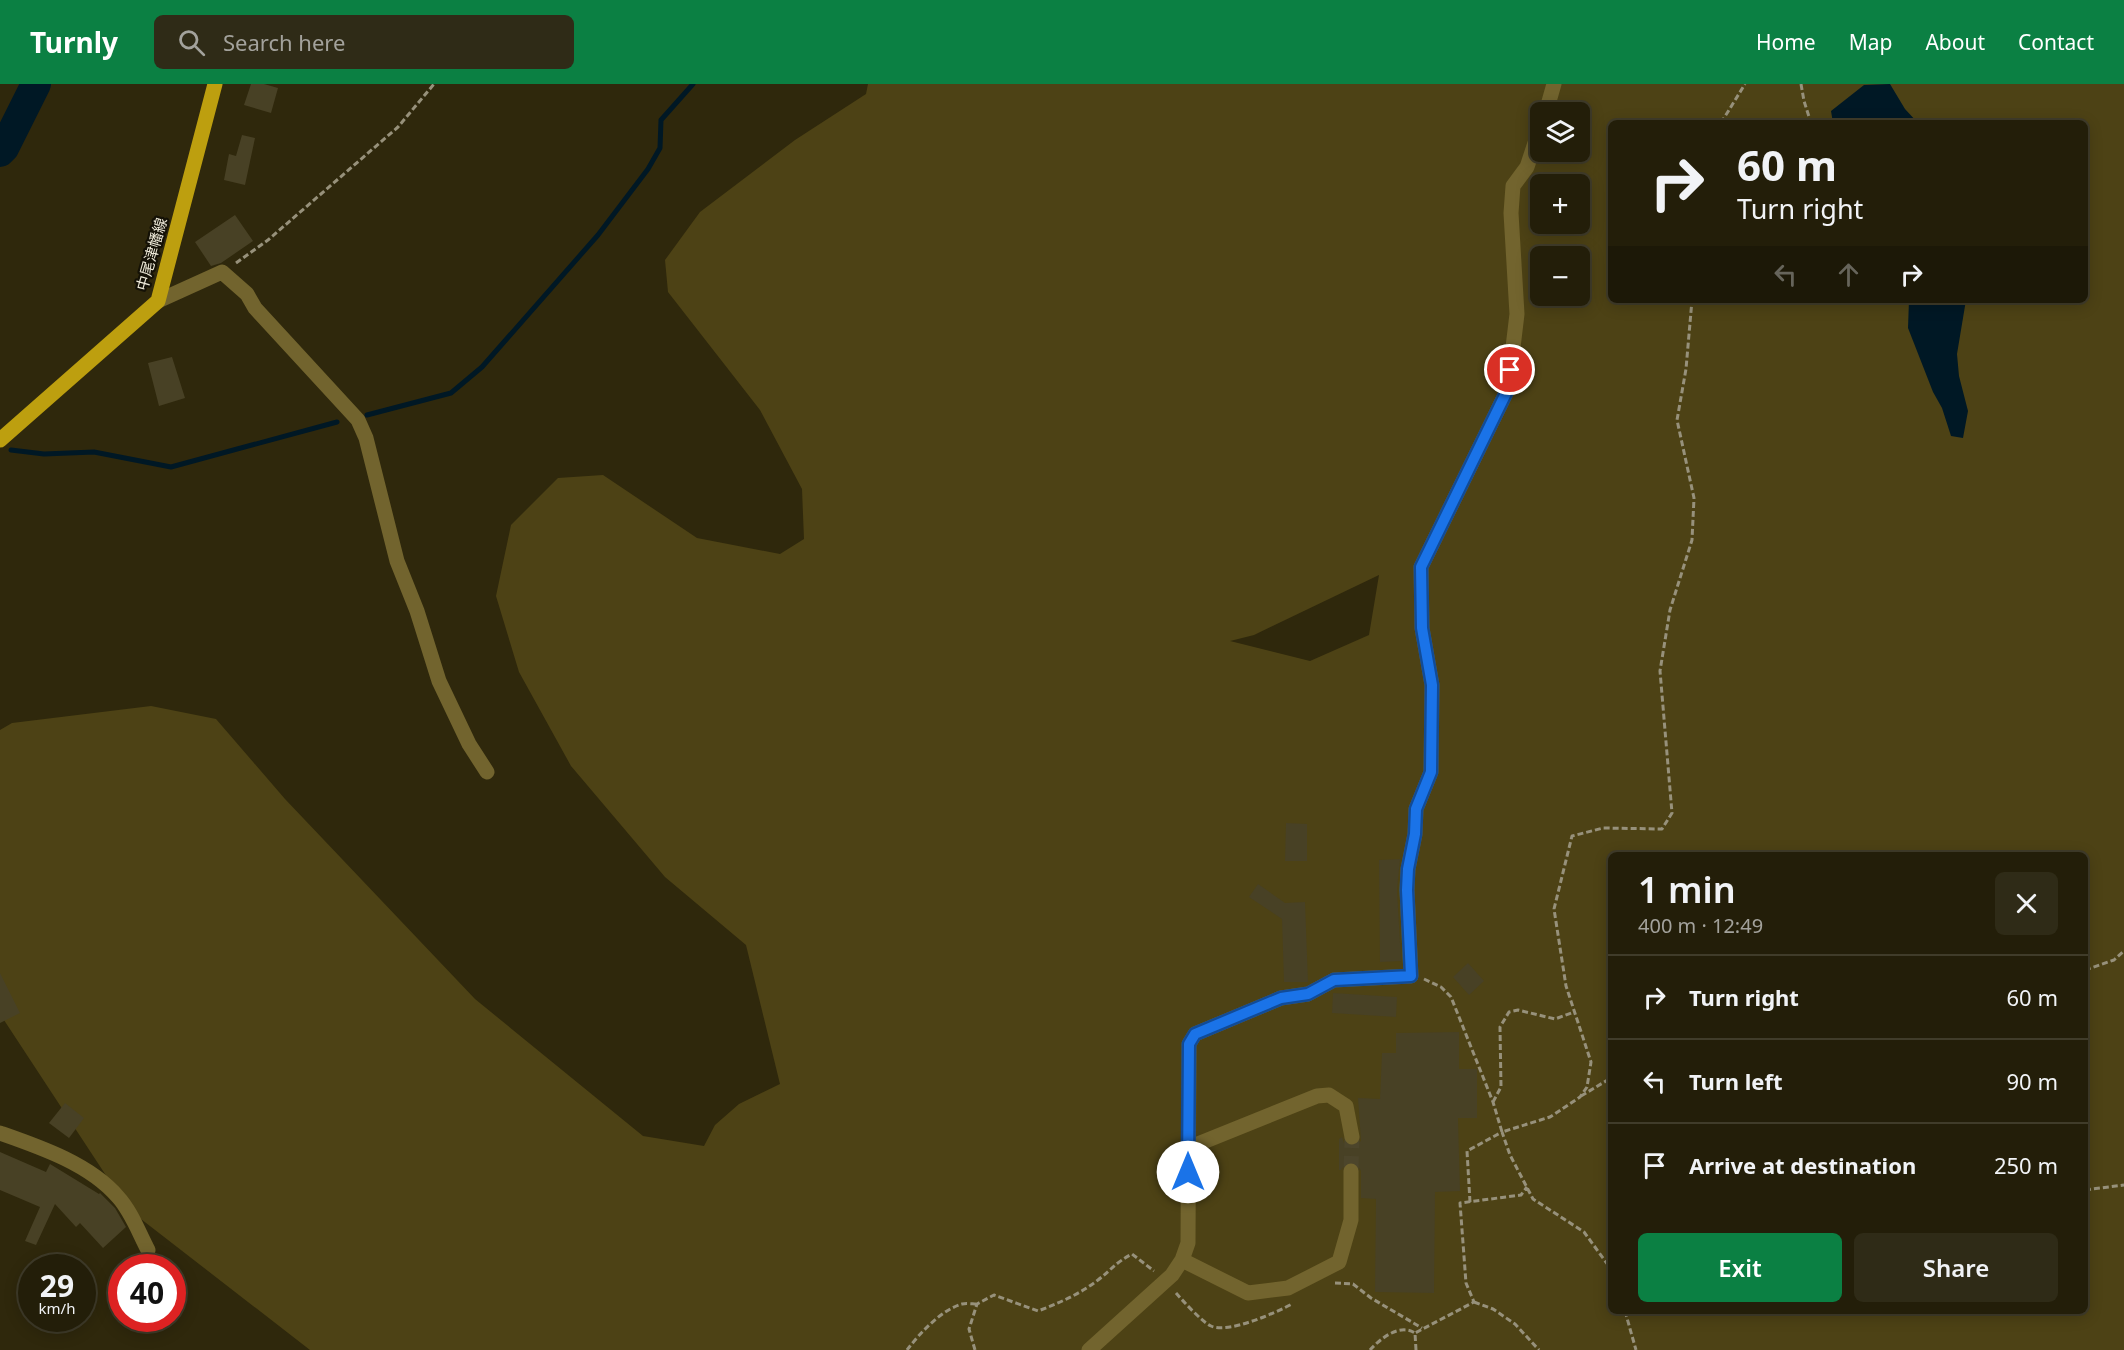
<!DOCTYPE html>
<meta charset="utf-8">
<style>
body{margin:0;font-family:"Noto Sans","Noto Sans JP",sans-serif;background:#2f2b17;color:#f1f3f6;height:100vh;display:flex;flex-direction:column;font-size:22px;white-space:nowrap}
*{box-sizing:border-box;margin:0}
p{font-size:20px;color:#a3a29c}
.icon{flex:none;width:33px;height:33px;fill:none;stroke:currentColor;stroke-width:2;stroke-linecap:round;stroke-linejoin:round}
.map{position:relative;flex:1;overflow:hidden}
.drawer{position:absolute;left:1608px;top:768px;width:480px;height:462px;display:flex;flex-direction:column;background:#231e09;border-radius:9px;box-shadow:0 3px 15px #0003,0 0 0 2px #403c2a}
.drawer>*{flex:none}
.hud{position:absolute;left:1608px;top:36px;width:480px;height:183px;border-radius:9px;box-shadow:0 3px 15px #0003,0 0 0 2px #403c2a;background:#231e09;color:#f1f3f6;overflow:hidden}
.controls{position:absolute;left:1530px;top:18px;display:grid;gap:12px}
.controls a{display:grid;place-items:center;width:60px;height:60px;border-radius:9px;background:#231e09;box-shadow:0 3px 15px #0003,0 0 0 2px #403c2a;font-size:30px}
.speed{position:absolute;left:18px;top:1170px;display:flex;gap:12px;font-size:30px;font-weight:700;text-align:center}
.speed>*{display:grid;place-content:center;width:78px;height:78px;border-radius:50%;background:#231e09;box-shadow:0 3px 15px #0003,0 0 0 2px #403c2a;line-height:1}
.speed small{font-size:15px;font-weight:400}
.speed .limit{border:9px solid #d22;background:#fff;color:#111}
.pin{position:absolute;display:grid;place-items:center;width:51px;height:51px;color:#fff;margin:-26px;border:3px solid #fff;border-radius:50%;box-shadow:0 2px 6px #0007}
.me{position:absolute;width:66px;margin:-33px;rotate:0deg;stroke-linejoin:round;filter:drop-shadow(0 0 4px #0008)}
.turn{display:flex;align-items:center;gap:21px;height:126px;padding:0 30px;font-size:27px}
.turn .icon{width:78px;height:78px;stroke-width:2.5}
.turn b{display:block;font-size:42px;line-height:51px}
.lanes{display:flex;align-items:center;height:57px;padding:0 30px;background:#0003;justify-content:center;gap:30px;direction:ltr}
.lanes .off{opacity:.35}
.round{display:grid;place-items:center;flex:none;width:63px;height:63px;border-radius:9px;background:#2f2b17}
.headline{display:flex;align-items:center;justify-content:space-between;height:102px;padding:0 30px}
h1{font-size:36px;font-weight:600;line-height:45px}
.primary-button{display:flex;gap:12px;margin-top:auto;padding:12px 30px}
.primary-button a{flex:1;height:69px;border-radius:9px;background:#0b8043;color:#fff;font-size:24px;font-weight:600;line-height:69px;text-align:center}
.primary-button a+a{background:#2f2b17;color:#f1f3f6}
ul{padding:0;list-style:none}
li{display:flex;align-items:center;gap:18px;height:84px;padding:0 30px;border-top:2px solid #403c2a}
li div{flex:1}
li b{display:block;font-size:22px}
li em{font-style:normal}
header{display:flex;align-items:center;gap:36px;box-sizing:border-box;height:84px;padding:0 30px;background:#0b8043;color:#fff}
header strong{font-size:28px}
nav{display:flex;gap:33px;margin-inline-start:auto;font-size:21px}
.search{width:420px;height:54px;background:#2f2b17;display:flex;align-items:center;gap:15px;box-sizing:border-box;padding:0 21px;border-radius:9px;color:#a3a29c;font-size:22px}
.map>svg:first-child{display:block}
.green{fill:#4d4215;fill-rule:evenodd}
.water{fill:#001825}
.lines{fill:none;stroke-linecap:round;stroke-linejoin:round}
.stream{stroke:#001825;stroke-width:5}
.river{stroke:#001825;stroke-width:30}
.building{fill:#484125}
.minor-tunnel{stroke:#4c452b;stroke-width:15;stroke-dasharray:15 8;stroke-linecap:butt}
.path{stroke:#97917b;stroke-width:3;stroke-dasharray:6 3;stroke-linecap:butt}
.minor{stroke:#72642e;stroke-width:15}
.major{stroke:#bd9f0f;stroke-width:15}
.route-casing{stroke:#114b97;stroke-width:15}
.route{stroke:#1a73e8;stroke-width:10}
.labels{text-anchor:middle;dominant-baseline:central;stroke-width:4.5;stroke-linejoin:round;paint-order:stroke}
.street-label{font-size:15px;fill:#efebda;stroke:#141106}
</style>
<header>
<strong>Turnly</strong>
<div class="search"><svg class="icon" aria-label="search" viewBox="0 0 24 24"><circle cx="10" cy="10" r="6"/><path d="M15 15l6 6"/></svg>Search here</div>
<nav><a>Home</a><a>Map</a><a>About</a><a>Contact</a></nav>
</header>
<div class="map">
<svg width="2124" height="1266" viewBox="0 0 2124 1266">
<rect width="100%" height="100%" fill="#2f280c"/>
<path class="green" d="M868,0H2124V1266H310L128,1125L0,930V646L12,639L151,622L216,635L285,715L475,915L643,1052L704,1062L715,1041L739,1020L780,1000L746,861L665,793L571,682L519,588L496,512L511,441L558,394L603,391L697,454L780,470L804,455L802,405L760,326L668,208L665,176L700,128L795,56L866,10ZM1540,28H1580V68H1540ZM1611,39H2085V216H1611ZM1540,100H1580V140H1540ZM1540,172H1580V212H1540ZM1379,491L1369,551L1310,577L1230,557L1254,551ZM1611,771H2085V1227H1611Z"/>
<path class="water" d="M1890,0L1905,25L1918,39H1833L1831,27L1864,1Z
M1909,216H1966L1957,270L1959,292L1968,327L1963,354L1951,352L1942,324L1933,308L1908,244Z"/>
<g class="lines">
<path class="stream" d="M367,331L451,309L482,283L598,151L648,85L660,64L661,36L693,0
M11,366L44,370L94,368L171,383L337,338"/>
<path class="river" d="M0,68L4,64L36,0"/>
</g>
<path class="building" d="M251,0H264L278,4L271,29L244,21Z
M242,51L255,54L245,101L224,96L229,70L236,72Z
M235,131L253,157L221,179L211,182L195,158Z
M172,273L185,314L159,322L148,279Z
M1286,739L1307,740V777H1285Z
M1400,775L1397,806L1401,877L1380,878L1379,776Z
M1258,800L1285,819L1305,818L1308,898H1284L1282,835L1249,813Z
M1468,879L1484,897L1469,911L1453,893Z
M0,889L20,929L0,939Z
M1333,909L1397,913L1396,933L1332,929Z
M1459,948V985H1477V1034H1458L1460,1107L1435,1108L1434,1209L1375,1208L1376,1115L1361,1114V1087L1356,1079L1347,1078L1341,1086H1339V1055L1342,1053L1344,1059L1349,1062H1354L1361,1057L1358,1014L1380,1015L1382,969H1396V949Z
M65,1019L84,1034L69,1054L49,1039Z
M0,1068L46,1088L50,1080L99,1110L100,1109L115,1124L126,1143L103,1164L80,1139L76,1143L55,1120L36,1161L25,1157L40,1123L0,1106Z"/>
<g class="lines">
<path class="minor-tunnel" d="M1351,1087L1352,1053"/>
<path class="path" d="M1801,0L1804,17L1811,39
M1721,39L1745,0
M236,179L268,156L398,43L434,0
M2085,886L2114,876L2124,867
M1424,895L1441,903L1451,913L1493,1018L1502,1048L1550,1033L1580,1013L1587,1003L1591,978L1566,902L1554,825L1572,752L1603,744L1662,745L1672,729L1660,587L1670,526L1692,456L1694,414L1677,336L1686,285L1692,216
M1581,1012L1611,994
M1493,1018L1501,1003L1500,943L1509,928L1518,926L1555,935L1574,928
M2085,1106L2124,1101
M1470,1118L1467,1067L1502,1048L1510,1071L1533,1115L1584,1148L1611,1185
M1335,1199L1353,1200L1371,1214L1422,1244
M1176,1209C1183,1217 1202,1238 1211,1242C1228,1250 1275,1229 1292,1220
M1474,1218L1493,1225L1515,1240L1539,1266
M1625,1227L1636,1266
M907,1266C920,1249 941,1226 962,1220C966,1219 973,1220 977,1220
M975,1266L969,1245L977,1220L994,1211L1038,1227C1059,1219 1080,1210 1098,1196C1111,1186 1115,1179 1132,1170L1154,1187
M1370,1266C1380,1255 1399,1239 1415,1249
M1416,1266L1415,1249L1474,1218L1466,1199L1460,1119L1521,1111L1527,1103"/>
<path class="minor" d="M1546,28L1554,0
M158,217L222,188L247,210L255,224L358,336L366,354L397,477L417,527L439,597L469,660L487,688
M0,1049C40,1063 90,1080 118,1113C131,1127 139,1149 148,1166
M1188,1064L1317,1012L1329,1011L1346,1022L1352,1053
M1182,1176L1248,1209L1288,1204L1339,1178L1351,1136V1087
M1089,1266L1172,1191L1182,1176L1188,1159L1189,960L1195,950L1281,914L1308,910L1334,896L1411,892L1407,806L1408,785L1415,750L1416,725L1431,688L1432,601L1422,544L1421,483L1508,305L1517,230L1511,129L1513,102L1527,83L1540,44"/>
<path class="major" d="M0,356L158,217L215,0"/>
</g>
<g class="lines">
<defs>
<path id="route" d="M1188,1088L1189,960L1195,950L1281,914L1308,910L1334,896L1411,892L1407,806L1408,785L1415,750L1416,725L1431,688L1432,601L1422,544L1421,483L1508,305L1510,286"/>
</defs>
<use href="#route" class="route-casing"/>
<use href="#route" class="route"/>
</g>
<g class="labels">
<g class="street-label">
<text transform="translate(151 170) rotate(-74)">中尾津幡線</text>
</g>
</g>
</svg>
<div class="controls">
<a><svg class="icon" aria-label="layers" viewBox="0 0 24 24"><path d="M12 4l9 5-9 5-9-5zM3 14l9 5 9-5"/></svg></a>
<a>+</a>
<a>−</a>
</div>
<div class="speed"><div>29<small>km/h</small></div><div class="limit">40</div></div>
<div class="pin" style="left:1510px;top:286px;background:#d93025"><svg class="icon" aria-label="arrive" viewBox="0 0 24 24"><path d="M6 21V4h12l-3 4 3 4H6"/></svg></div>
<svg class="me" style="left:1188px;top:1088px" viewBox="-20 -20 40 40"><circle r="19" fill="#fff"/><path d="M0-13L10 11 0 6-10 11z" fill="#1a73e8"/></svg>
<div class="hud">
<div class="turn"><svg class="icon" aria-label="right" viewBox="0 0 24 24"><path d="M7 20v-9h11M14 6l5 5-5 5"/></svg><div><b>60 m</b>Turn right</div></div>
<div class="lanes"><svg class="icon off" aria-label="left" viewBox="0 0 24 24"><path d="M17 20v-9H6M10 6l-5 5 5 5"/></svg><svg class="icon off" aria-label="ahead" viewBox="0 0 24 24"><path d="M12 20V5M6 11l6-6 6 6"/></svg><svg class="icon" aria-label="right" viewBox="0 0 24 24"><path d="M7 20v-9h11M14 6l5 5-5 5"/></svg></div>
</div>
<section class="drawer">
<div class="headline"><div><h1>1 min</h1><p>400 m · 12:49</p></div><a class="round"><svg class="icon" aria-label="close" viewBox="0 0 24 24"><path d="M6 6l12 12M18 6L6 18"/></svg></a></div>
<ul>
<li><svg class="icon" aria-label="right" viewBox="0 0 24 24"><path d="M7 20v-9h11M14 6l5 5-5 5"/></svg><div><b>Turn right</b></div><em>60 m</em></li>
<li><svg class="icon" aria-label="left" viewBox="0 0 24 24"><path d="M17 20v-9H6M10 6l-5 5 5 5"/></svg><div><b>Turn left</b></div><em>90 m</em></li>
<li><svg class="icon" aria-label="arrive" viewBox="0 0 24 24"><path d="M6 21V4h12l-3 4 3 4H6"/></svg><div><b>Arrive at destination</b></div><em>250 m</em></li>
</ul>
<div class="primary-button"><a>Exit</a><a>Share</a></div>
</section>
</div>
